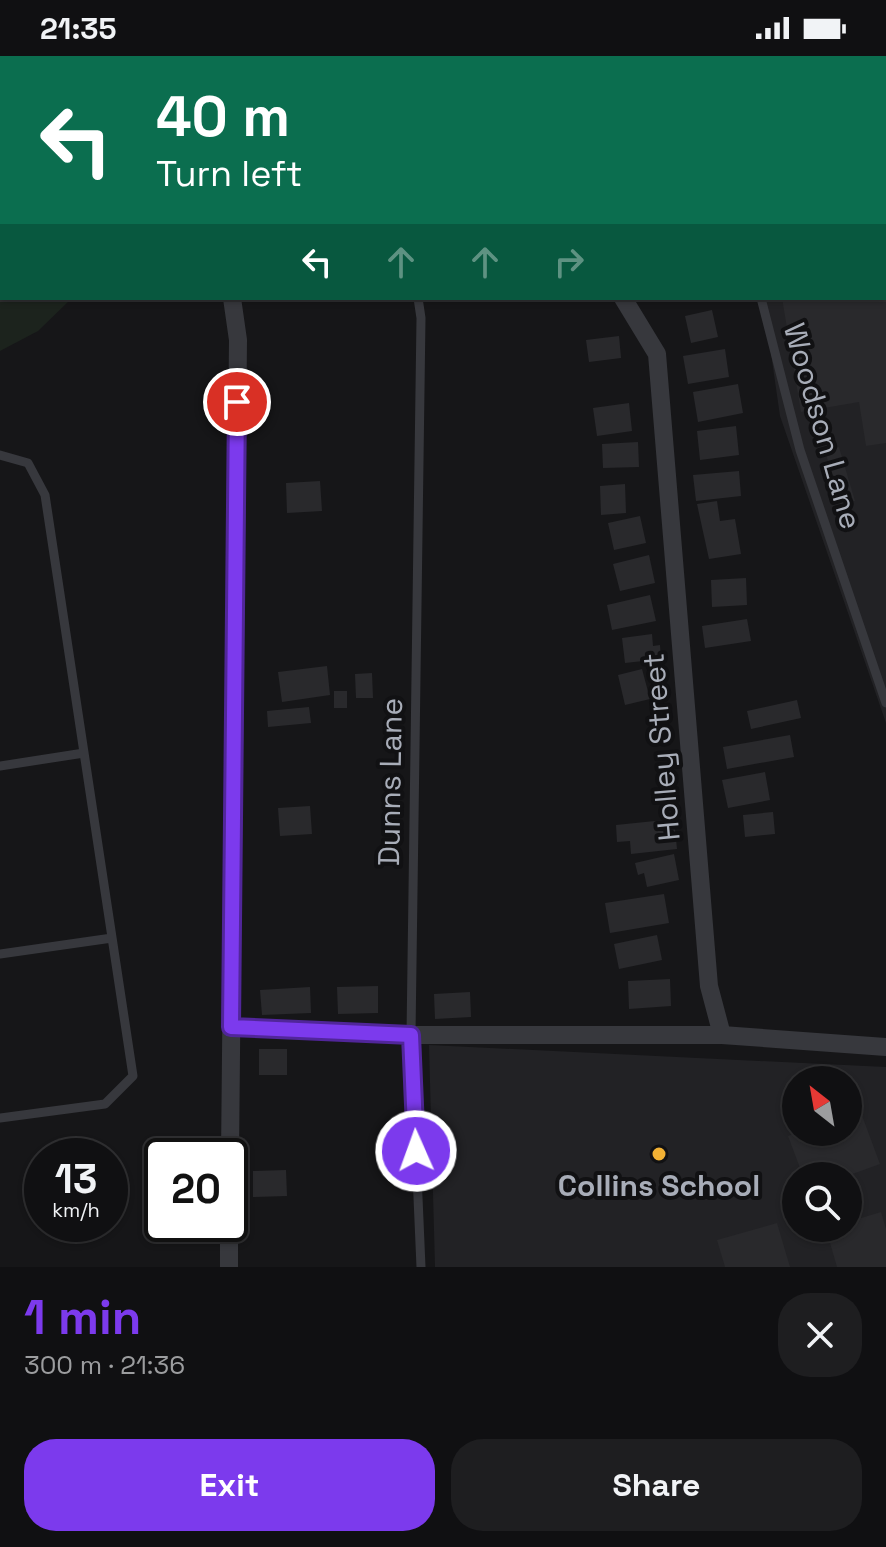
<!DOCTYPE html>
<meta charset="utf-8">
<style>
body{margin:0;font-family:"Space Grotesk",sans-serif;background:#1e1e20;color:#f1f3f6;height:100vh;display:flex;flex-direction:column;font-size:30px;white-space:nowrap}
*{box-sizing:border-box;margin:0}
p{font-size:26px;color:#9c9d9f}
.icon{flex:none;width:44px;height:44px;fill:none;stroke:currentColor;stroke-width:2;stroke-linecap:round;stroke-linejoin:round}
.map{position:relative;height:1211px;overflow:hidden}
.side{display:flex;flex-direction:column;background:#101012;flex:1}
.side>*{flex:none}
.top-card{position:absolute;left:0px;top:0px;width:886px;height:244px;box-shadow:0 2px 6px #0004,0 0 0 2px #303032;background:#0b6e4f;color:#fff;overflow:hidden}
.needle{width:52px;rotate:329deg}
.buttons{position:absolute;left:782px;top:1010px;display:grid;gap:16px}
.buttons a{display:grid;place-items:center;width:80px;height:80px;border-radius:50%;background:#101012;box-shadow:0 2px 6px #0004,0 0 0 2px #303032;font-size:40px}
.speed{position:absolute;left:24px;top:1082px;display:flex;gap:16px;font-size:40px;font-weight:700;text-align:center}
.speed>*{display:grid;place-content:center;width:104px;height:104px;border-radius:50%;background:#101012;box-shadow:0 2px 6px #0004,0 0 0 2px #303032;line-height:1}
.speed small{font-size:20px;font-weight:400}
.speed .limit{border:4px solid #111;border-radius:12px;background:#fff;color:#111}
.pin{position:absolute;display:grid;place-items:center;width:68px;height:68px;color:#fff;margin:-34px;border:4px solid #fff;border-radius:50%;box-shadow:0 2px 8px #0007}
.me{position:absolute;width:88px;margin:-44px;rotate:358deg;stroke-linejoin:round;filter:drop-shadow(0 0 6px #0008)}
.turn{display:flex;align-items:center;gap:28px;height:168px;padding:0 24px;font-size:36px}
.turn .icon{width:104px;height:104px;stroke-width:2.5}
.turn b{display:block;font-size:56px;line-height:68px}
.lanes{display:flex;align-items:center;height:76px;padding:0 24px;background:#0003;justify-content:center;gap:40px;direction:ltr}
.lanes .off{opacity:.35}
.round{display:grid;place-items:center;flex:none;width:84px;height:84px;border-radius:32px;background:#1e1e20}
.headline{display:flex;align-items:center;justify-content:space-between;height:136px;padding:0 24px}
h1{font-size:48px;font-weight:700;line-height:60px;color:#7c3aed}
.cta{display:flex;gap:16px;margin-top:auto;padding:16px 24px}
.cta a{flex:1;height:92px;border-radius:32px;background:#7c3aed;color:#fff;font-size:32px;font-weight:700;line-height:92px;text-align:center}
.cta a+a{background:#1e1e20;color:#f1f3f6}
.status{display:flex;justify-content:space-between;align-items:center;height:56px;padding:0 40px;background:#101012;direction:ltr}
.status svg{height:22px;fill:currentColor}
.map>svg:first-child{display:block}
.built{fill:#222225;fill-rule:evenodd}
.green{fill:#1c231d}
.building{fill:#29292c}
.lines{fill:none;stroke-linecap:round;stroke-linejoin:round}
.lane{stroke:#37383d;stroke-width:9}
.street{stroke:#37383d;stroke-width:18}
.route-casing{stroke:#51269a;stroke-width:20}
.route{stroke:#7c3aed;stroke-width:14}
.poi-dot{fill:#f2b134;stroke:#111113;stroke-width:3}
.labels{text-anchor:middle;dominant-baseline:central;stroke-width:8;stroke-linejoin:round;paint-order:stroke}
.street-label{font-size:30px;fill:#a8adb8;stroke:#111113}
.poi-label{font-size:30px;font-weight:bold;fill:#a8adb8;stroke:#111113}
</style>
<div class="status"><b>21:35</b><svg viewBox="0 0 49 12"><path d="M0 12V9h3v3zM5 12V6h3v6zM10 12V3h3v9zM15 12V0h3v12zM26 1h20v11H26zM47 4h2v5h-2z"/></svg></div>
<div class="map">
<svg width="886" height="1211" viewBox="0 0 886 1211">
<rect width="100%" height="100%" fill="#161618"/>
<path class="built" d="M727,0H886V667L780,360L763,242H884V2Z
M429,989L886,1011V1211H435ZM796,1024H848V1076H796ZM796,1120H848V1172H796Z"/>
<path class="green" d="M0,61L2,242H72L38,275L0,295Z"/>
<path class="building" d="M782,242H886V387L866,390L859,346L801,356Z
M712,254L718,281L691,287L685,260Z
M619,280L621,302L589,306L586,284Z
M725,293L729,321L688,328L683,300Z
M738,328L743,357L698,366L693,336Z
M629,347L632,375L597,380L593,352Z
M736,370L739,399L700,404L697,375Z
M638,386L639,411L603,412L602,388Z
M839,391L855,445L841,449L825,395Z
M739,415L741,440L696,445L693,419Z
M320,425L322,455L287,457L286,427Z
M625,428L626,457L601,459L600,430Z
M717,445L720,465L735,463L741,498L709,503L697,448Z
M640,460L646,487L614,494L608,467Z
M649,499L655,527L620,535L613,508Z
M746,522L747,549L712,551L711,524Z
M650,539L656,565L612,574L607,549Z
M747,563L751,585L705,592L702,570Z
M652,578L653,590L660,589L661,603L625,607L622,582Z
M327,610L330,639L282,646L278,616Z
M642,613L650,643L625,649L618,619Z
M372,617L373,642H356L355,618Z
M334,635H347V652H334Z
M797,644L801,662L751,673L747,655Z
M309,651L311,667L268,671L267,655Z
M790,679L794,701L727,713L723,691Z
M765,716L770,744L728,752L722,724Z
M310,750L312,778L280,780L278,752Z
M773,756L775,778L745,781L743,759Z
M674,763L677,793L631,798L630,785L617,786L616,769Z
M674,798L679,824L647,831L644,817L638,819L635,807Z
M664,838L669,867L610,877L605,847Z
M657,879L662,904L619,913L614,888Z
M670,923L671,950L629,953L628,925Z
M378,930V957L338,958L337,931Z
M310,931L311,957L262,959L260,934Z
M470,936L471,961L435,963L434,938Z
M259,993H287V1019H259Z
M860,1054L880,1108L847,1120H803L788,1080L800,1076H848V1058Z
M286,1114L287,1140L253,1141V1115Z
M881,1156L886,1173V1211H837L826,1173L848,1172V1166Z
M777,1167L790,1211H725L717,1184Z"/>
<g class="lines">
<path class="lane" d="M383,0V2
M728,0V2
M0,42H2
M418,242L421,262L411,979L421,1211
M761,242L800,394L886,647
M0,399L28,407L45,439L133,1020L105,1048L0,1062
M0,710L84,697
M0,898L112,882"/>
<path class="street" d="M200,0L201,2
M552,0L553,2
M623,242L657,298L709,930L722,979
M231,971L411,979H722L886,991
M230,1100L238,284L232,242
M229,1211V1168"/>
</g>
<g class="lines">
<defs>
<path id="route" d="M237,346L231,971L411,979L416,1095"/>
</defs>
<use href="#route" class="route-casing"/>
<use href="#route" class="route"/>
</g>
<circle class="poi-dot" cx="659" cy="1098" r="8"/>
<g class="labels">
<g class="street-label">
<text transform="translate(823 370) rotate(74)">Woodson Lane</text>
<text transform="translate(661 691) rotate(-95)">Holley Street</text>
<text transform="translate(390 726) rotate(-89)">Dunns Lane</text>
</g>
<g class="poi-label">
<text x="659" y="1129">Collins School</text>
</g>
</g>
</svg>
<div class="buttons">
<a><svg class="needle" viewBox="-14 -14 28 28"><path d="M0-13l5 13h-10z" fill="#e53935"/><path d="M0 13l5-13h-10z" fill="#9c9d9f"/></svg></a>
<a><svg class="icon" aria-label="search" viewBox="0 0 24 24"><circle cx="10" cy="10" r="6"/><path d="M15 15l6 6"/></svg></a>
</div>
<div class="speed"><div>13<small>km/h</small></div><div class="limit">20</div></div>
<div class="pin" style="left:237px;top:346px;background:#d93025"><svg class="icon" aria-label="arrive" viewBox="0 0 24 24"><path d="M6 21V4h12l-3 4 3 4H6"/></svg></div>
<svg class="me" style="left:416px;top:1095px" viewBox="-20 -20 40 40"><circle r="17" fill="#7c3aed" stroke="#fff" stroke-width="3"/><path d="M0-11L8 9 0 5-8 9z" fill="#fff"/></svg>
<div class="top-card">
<div class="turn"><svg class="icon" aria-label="left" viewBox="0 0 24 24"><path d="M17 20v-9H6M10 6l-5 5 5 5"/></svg><div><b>40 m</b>Turn left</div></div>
<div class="lanes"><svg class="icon" aria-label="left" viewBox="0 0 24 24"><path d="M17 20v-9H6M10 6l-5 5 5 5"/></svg><svg class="icon off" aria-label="ahead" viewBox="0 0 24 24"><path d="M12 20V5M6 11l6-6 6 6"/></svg><svg class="icon off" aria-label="ahead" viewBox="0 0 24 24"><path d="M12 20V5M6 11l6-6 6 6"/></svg><svg class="icon off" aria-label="right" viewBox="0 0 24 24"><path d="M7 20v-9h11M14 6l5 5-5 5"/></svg></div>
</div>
</div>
<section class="side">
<div class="headline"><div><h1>1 min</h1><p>300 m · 21:36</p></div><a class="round"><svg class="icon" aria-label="close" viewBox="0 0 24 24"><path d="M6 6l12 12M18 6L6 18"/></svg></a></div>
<div class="cta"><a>Exit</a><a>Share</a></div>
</section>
